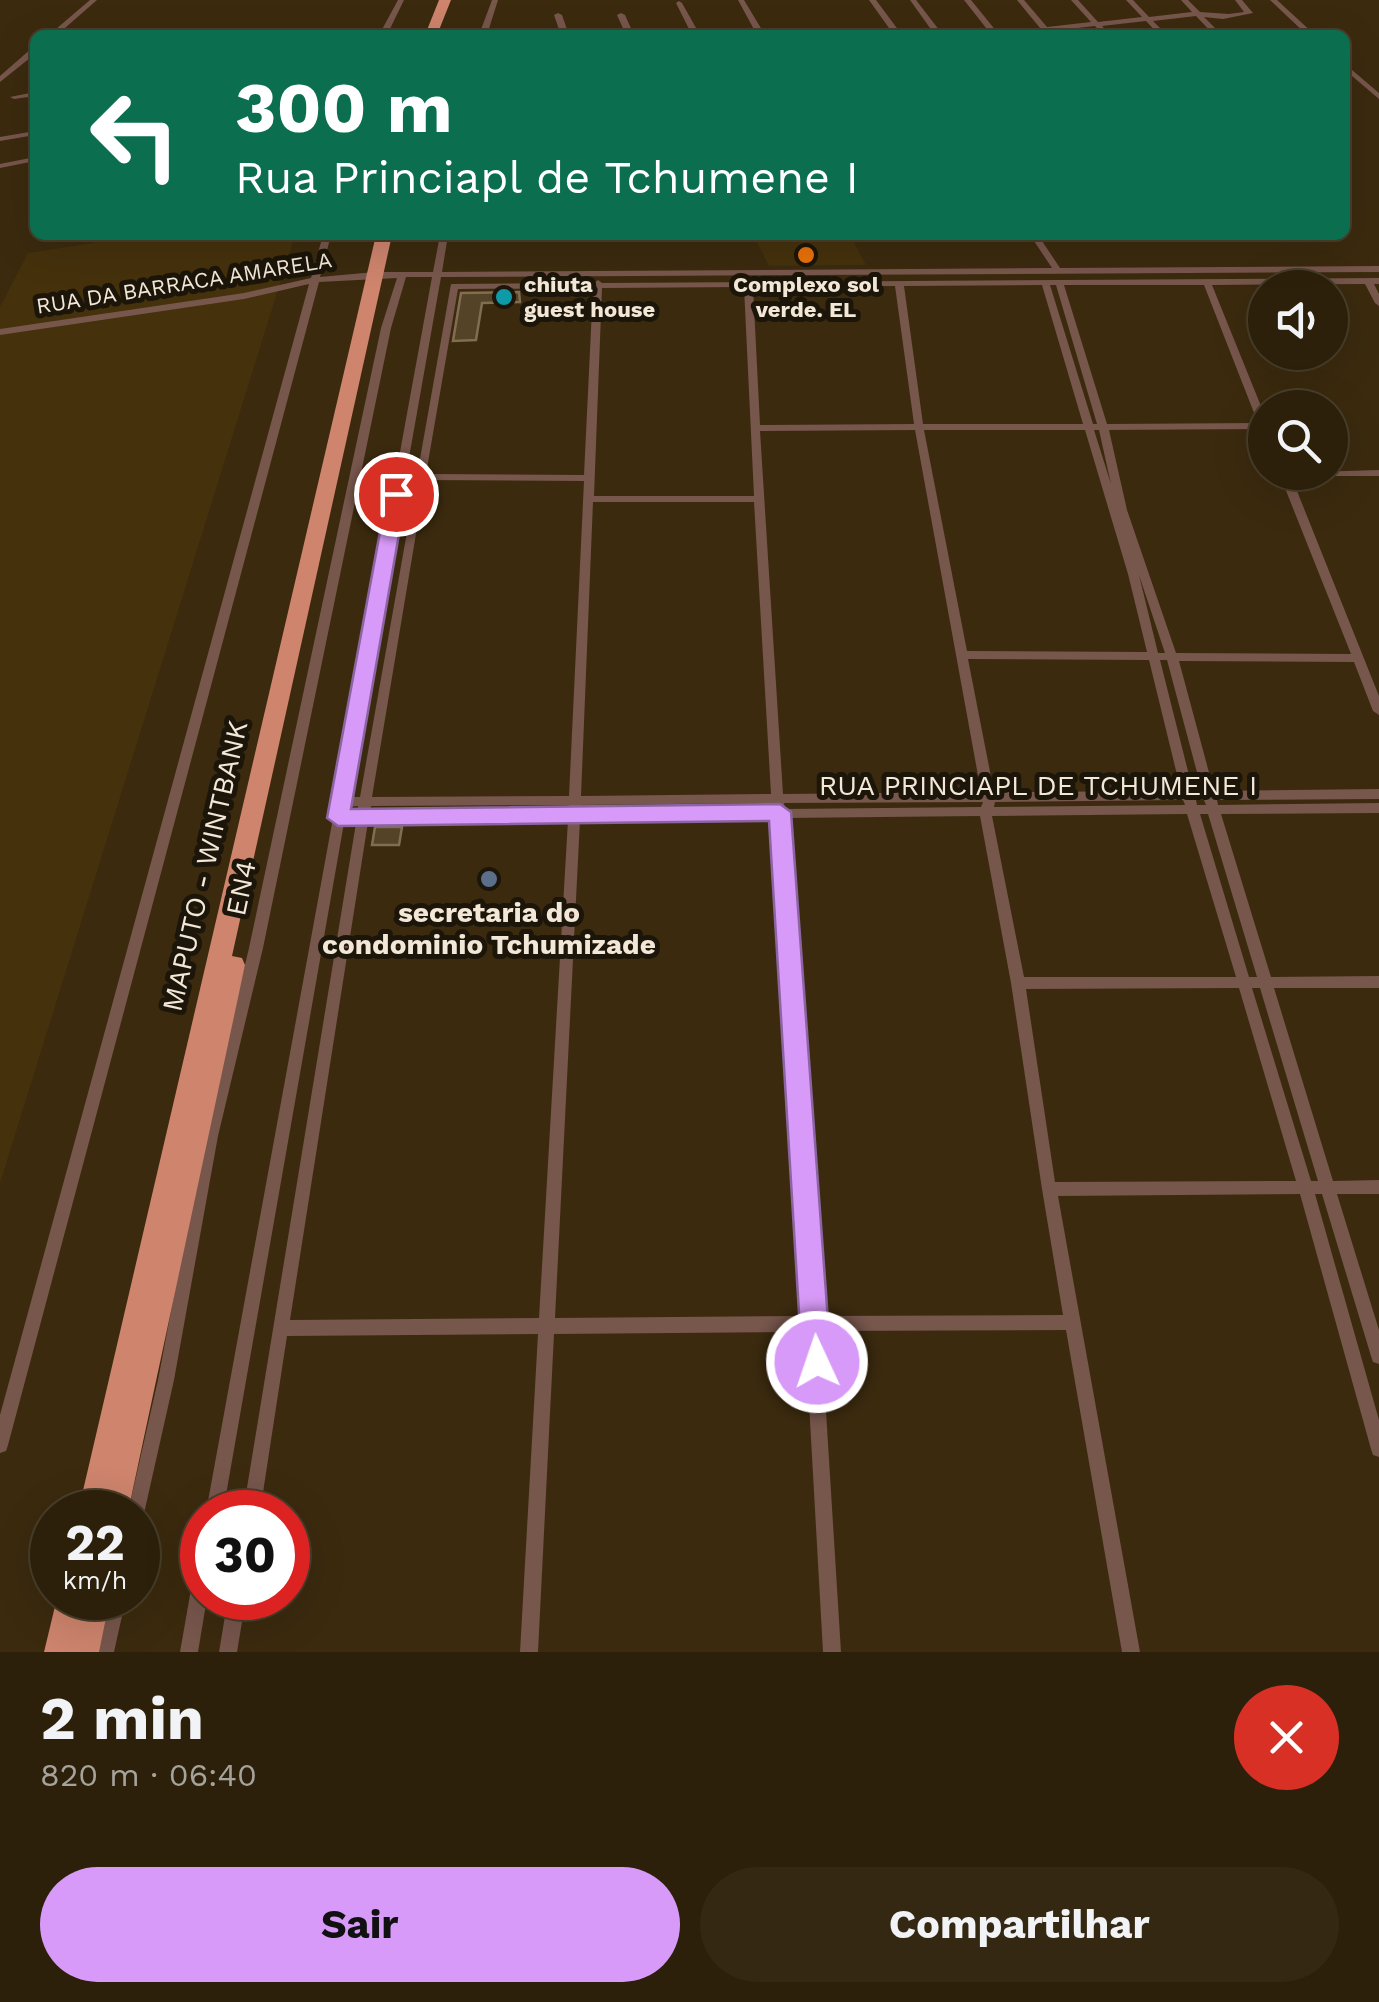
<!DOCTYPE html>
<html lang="pt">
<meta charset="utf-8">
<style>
body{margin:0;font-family:"Work Sans",sans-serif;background:#342813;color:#f1f3f6;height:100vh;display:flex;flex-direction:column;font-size:38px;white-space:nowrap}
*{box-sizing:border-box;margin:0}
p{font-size:32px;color:#a6a39c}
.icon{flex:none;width:55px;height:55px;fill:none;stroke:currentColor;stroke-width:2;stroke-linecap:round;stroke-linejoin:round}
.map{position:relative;height:1652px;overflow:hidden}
.drawer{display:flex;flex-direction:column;background:#2c200a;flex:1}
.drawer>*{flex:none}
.top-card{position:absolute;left:30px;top:30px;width:1320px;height:210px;border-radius:15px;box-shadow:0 10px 40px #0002,0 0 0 2px #483e2b;background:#0b6e4f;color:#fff;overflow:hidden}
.fabs{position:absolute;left:1248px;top:270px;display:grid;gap:20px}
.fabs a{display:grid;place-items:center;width:100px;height:100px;border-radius:50%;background:#2c200a;box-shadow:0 10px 40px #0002,0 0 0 2px #483e2b;font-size:50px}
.speed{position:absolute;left:30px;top:1490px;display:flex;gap:20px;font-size:50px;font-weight:700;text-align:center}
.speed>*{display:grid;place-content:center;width:130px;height:130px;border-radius:50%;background:#2c200a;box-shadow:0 10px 40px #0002,0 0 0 2px #483e2b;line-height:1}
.speed small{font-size:25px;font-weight:400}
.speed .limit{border:15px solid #d22;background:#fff;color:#111}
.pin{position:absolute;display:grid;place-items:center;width:85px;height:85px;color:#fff;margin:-42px;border:5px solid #fff;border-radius:50%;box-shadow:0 2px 10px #0007}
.me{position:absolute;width:110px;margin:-55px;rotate:357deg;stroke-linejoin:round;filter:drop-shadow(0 0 8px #0008)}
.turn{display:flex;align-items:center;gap:35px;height:210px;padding:0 40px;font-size:45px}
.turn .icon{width:130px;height:130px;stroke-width:2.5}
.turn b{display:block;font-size:70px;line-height:85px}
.round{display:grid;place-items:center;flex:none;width:105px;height:105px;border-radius:52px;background:#342813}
.summary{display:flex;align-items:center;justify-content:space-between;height:170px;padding:0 40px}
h1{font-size:60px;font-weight:700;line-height:75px}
.action{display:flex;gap:20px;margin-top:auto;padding:20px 40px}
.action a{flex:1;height:115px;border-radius:60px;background:#d89af8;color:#111;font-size:40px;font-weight:700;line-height:115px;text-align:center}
.action a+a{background:#342813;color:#f1f3f6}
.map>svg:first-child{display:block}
.built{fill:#45310c}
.building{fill:#554327;stroke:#816e50;stroke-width:2.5}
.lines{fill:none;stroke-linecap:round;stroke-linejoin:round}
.minor{fill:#77564c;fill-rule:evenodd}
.trunk{fill:#ce846d;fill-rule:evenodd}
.route{fill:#d89af8;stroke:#8c64a1;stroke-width:2.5}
.food-dot{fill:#e8710a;stroke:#1c1509;stroke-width:4}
.culture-dot{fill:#0f9aa8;stroke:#1c1509;stroke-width:4}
.service-dot{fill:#5c6f8a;stroke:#1c1509;stroke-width:4}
.labels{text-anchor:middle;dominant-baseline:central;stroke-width:10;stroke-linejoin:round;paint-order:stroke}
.far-street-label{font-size:22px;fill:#f3e8d8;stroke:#1c1509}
.far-poi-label{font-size:22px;font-weight:bold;fill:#f3e8d8;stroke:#1c1509;text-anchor:start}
.street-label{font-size:28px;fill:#f3e8d8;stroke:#1c1509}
.poi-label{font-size:28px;font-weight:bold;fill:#f3e8d8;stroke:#1c1509}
</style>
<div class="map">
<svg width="1379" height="1652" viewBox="0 0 1379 1652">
<rect width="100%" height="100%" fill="#3b2a0e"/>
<path class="built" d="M98,235H295L0,1183V307L28,253L93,243Z
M753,235H850L866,265L769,266Z"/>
<path class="building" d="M519,292L520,302L482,303L476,340L453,341L461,293Z
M375,827H402L399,845H372Z"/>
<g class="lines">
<path class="minor" d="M90,0H97L57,35H49Z
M398,0H404L387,35H379Z
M492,0H498L487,35H479Z
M738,0H744L765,35H757Z
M869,0H876L902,35H894Z
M910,0H916L943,35H935Z
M964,0H971L997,32L1040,28L1017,0H1024L1047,27L1091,22L1071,0H1078L1098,22L1142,17L1126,0H1133L1149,17L1192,12L1181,0H1188L1200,12L1229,14L1244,12L1235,0H1242L1253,13L1223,19L1204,17L1222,35H1214L1196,16L1153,21L1167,35H1159L1146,21L1102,26L1111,35H1103L1095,26L1051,31L1053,33L1050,35L1044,31L983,35L990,33Z
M1270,0H1277L1315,35H1307Z
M679,1L682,3L700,35H692L676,3Z
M558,13L562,15L569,35H561L554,15Z
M621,13L625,15L634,35H626L617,15Z
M32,48H35V54L0,82V76Z
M1345,64L1379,93V99L1345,70Z
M35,92V96L14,99L10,97Z
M35,131V135L0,141V137Z
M35,157V161L0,168V164Z
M323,235H331L320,277L375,272H433L440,235H448L442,272L1052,268L1030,235H1038L1060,268L1379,266V272L441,277L349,797H360L451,284L594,283L598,280L602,283L1379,278V284H1374L1379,294V306L1375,303L1365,284L1212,285L1265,416V431L1261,429L1109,430L1127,510L1176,653L1351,654L1279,473L1379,470V476H1291L1379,696V715L1373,711L1354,662L1179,661L1214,791L1379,789V799L1217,800L1218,805L1379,803V813L1221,814L1271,977L1379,976V988H1274L1333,1181L1379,1180V1194H1337L1379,1330V1364L1373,1362L1371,1356L1322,1194H1315L1379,1420V1457L1373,1455L1371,1449L1300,1194L1058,1196L1140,1652H1122L1066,1330L821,1331L841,1652H823L805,1332L554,1334L538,1652H520L538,1334L287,1336L260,1512H243L356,823H344L223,1512H206L432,277H406L391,328L263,948L218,1136L174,1380L143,1518L138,1520V1512H128L158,1380L204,1136L249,948L381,328L397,278L319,282L8,1445L6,1451L0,1453V1415L309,284L244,299L0,335V329L244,293L311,278ZM1042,285L1083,424H923L904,286ZM1050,285H1056L1097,424H1093ZM1064,285H1204L1258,423L1107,424ZM895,286L914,424L760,425L753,287ZM744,287L754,496H594L602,288ZM593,288L584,475L426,474L458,289ZM915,430L981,792L783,794L760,431ZM924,430H1085L1128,574L1147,652L967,651ZM1094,430H1099L1111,484ZM425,480L584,481L569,796L372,797ZM593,502H754L771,794L581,796ZM1139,575L1165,653H1158ZM968,659L1149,660L1181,791L994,792ZM1160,660H1167L1202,791H1193ZM1183,800L1185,805L994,807L995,802ZM1196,800H1204L1206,805H1197ZM983,802L981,807L785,809L784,803ZM772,803V809L581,811V805ZM569,805L568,811L370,813L371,806ZM358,806L357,813H346L347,807ZM1187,814L1236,977H1024L992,816ZM1200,814H1208L1257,977H1249ZM980,816L1011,983L1042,1189L1063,1315L820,1316L785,818ZM773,818L804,1316L555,1318L580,820ZM568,820L539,1318L290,1320L368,822ZM1239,988L1296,1181L1055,1182L1026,989ZM1252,988H1260L1318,1181H1311Z
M202,1569V1598H207L198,1652H180L193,1578L196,1572Z
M108,1598H126L114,1652H96Z
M228,1598H246L237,1652H219Z"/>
<path class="trunk" d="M439,0H451L437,35H425Z
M376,235H392L232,956L242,958L245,965L128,1512H78Z
M57,1598H110L99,1652H44Z"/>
</g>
<path class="route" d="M396,489L406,494L351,809L780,804L791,812L831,1362L827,1372L817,1376L806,1372L802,1362L769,821L338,826L327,818L387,494Z"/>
<circle class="food-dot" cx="806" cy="255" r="10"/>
<circle class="culture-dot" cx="504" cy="297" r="10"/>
<circle class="service-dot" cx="489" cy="879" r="10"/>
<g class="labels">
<g class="far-street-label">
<text transform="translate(184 283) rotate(-9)">RUA DA BARRACA AMARELA</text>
</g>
<g class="far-poi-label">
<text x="524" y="284">chiuta<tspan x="524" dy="25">guest house</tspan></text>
<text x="806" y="284" text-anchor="middle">Complexo sol<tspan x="806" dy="25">verde. EL</tspan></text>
</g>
<g class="street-label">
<text x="1038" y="785">RUA PRINCIAPL DE TCHUMENE I</text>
<text transform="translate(205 866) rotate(-77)">MAPUTO - WINTBANK</text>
<text transform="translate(241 888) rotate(-78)">EN4</text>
</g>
<g class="poi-label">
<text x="489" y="912">secretaria do<tspan x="489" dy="32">condominio Tchumizade</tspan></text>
</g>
</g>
</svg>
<div class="fabs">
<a><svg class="icon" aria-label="sound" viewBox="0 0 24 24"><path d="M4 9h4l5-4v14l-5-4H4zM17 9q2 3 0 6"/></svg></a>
<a><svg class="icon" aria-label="search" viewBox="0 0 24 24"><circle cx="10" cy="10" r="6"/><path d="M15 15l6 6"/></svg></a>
</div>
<div class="speed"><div>22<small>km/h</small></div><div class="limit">30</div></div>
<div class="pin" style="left:396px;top:494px;background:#d93025"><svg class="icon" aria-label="arrive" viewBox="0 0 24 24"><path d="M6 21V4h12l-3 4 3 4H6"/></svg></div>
<svg class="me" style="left:817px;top:1362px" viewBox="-20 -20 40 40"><circle r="17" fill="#d89af8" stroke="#fff" stroke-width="3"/><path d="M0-11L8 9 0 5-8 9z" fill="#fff"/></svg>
<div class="top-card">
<div class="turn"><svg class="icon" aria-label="left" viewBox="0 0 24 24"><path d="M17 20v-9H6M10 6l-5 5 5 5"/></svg><div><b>300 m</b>Rua Princiapl de Tchumene I</div></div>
</div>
</div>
<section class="drawer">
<div class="summary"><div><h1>2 min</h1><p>820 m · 06:40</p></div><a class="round" style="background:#d93025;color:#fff"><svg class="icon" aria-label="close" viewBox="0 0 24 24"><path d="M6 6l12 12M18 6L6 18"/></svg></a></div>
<div class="action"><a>Sair</a><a>Compartilhar</a></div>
</section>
